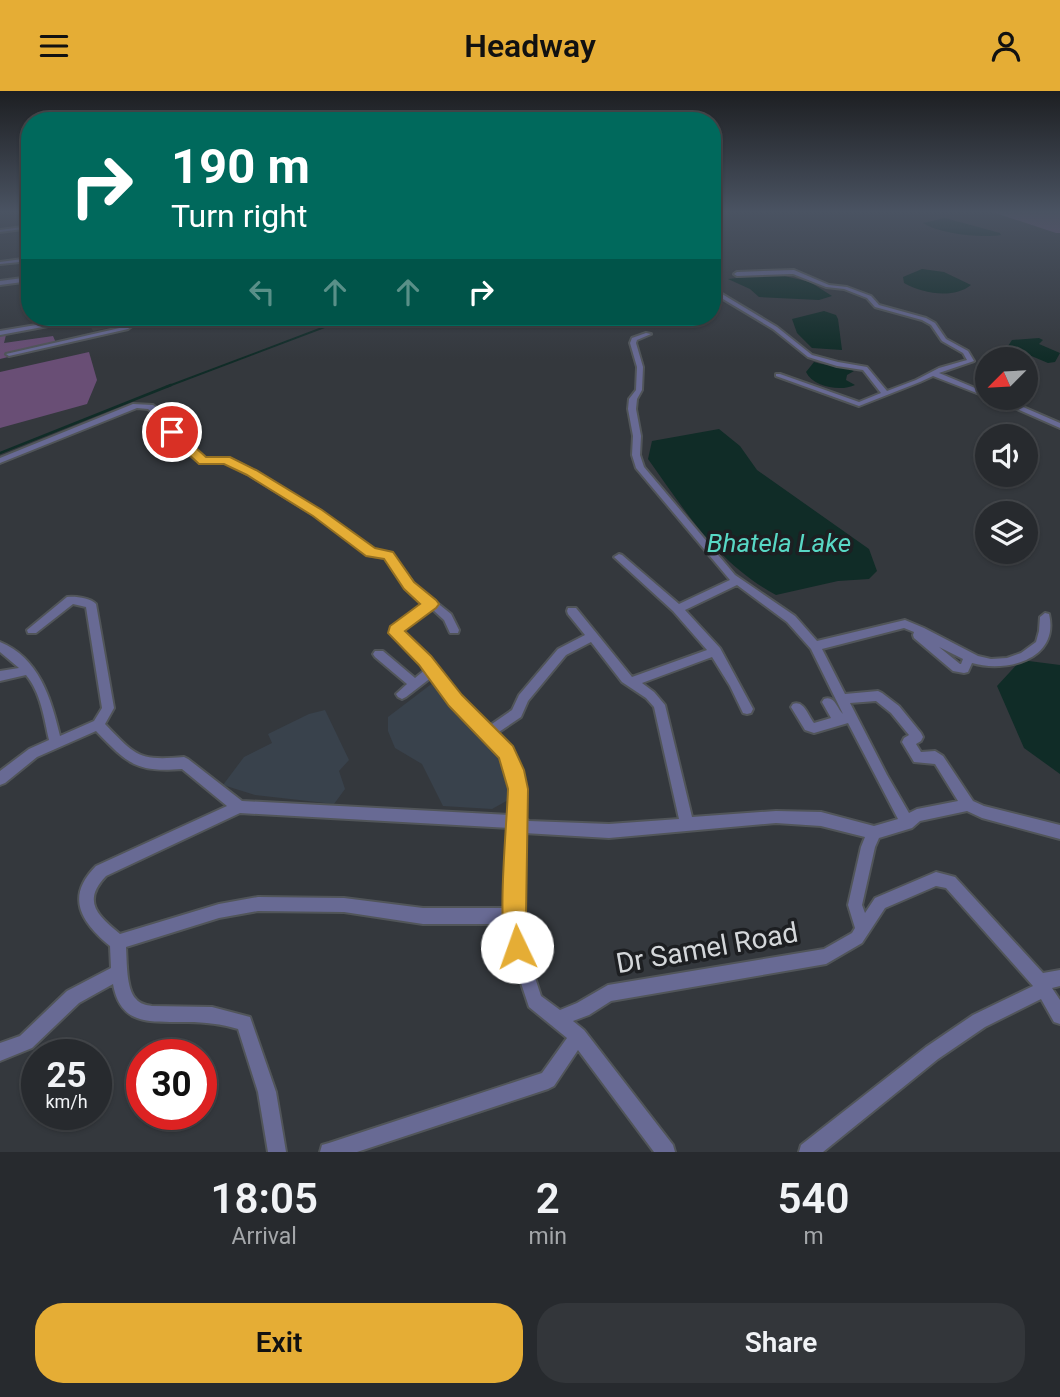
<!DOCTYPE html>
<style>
body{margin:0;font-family:Roboto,sans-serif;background:#33363a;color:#f1f3f6;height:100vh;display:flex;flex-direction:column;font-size:26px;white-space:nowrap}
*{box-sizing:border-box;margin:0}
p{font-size:23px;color:#a4a7aa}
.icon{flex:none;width:38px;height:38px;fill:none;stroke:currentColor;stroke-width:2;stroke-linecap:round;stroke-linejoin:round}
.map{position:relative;height:1061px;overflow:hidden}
.sheet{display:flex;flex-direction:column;background:#272a2e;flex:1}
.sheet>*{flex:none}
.banner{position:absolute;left:21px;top:21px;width:700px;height:214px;border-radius:28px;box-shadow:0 2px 5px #0004,0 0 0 2px #43464a;background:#00695c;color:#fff;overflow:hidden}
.needle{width:46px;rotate:246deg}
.controls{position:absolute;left:975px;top:256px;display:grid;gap:14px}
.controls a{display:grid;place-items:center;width:63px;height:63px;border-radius:50%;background:#272a2e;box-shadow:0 2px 5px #0004,0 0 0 2px #43464a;font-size:35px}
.speed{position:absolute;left:21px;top:948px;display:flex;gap:14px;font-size:35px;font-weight:700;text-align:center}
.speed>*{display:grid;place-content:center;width:91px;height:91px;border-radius:50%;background:#272a2e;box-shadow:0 2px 5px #0004,0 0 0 2px #43464a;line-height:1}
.speed small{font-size:18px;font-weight:400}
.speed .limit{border:10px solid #d22;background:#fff;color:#111}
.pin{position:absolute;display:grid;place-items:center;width:60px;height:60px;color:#fff;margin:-30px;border:4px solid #fff;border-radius:50%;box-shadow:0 2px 7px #0007}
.me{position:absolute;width:77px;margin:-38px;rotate:357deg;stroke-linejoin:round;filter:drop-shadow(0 0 5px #0008)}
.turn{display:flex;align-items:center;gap:24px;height:147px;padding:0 35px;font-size:32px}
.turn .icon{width:91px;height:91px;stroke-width:2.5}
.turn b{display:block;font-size:49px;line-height:60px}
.lanes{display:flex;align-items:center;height:66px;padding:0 35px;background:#0003;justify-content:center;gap:35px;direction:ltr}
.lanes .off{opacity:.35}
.eta{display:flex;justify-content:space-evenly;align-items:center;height:119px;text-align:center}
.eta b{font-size:42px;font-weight:600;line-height:49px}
.button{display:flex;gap:14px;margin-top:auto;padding:14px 35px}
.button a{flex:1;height:80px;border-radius:28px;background:#e5ad35;color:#111;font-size:28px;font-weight:600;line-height:80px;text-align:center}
.button a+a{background:#33363a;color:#f1f3f6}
header{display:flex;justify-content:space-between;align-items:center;height:91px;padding:0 35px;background:#e5ad35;color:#111;font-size:32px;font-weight:600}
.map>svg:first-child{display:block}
.built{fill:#39424c}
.green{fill:#694e75}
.water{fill:#102c27}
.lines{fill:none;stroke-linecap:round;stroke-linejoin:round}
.stream-far1{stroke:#102c27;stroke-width:2}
.stream{stroke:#102c27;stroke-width:2.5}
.minor-casing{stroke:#515559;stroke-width:4}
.minor{fill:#686a94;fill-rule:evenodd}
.shaded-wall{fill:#3c4243}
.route{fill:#e5ad35;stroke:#957022;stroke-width:2}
.labels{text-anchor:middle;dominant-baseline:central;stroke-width:7;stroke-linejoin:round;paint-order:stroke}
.water-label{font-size:26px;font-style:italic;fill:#58d8c5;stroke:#1d1f22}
.near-street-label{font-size:28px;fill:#d4d7da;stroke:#1d1f22}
</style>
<header><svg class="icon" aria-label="menu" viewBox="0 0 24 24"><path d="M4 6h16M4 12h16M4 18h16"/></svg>Headway<svg class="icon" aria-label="person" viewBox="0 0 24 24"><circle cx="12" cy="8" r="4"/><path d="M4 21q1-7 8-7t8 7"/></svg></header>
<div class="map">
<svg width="1060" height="1061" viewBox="0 0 1060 1061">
<rect width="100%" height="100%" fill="#34383d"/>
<path class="built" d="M434,591L490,652L511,680L510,708L492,718L443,715L422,673L395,657L388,640V626Z
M325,619L349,669L339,680L345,698L334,713L255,704L223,694L244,666L272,652L268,643L309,623Z"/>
<path class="green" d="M989,120H1060V142H1056Z
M6,244L4,252L53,245L57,254L0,268V245Z
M89,261L97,289L87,313L0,337V281Z"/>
<path class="water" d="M945,127L1000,142L1001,144C981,147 940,143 923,132Z
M922,178L944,181L971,194C954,208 923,203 904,192L903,186Z
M776,183L810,191L832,205L819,209L759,206L750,198L728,188Z
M824,220L836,224L838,228L842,259L812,257L797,242L792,228Z
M1039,247L1043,249L1039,253L1060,262L1055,271L1048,272L1008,255L1012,249Z
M814,271C828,276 841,273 854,280L847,284L846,289L855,294C841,301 813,296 806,281Z
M719,338L740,355L757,379L869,458L877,480L869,488L838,490L776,504C717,472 686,421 648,368L652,350Z
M1021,569L1060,574V683L1024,657L997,595Z"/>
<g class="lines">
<path class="stream-far1" d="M166,296L351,226"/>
<path class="stream" d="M0,362L171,294"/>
<defs>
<path id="minor" d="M30,135V137L0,141V139Z
M30,167V170L0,173V171Z
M794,179L829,194L847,196L871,205L879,214L926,227L935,232L946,248L968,260L974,270L939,282L987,302V306L933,285L920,291L859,315L776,285V283H780L859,311L881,302L863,279L837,275L808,266L773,238L718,205V203H722L777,236L812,264L838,271L867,276L887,300L916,289L939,277L967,269L963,262L942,250L931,234L922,229L875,216L867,207L844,198L826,196L793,183L737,185L734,183L737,181Z
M30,186V190L0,194V190Z
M84,226H96L0,244V240Z
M123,226H129L132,235L128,238L9,265L6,263L124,236L126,234Z
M646,242L651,243L637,249L636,252L643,276L642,299L637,308L636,318L641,345L640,364L644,376L735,484L795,525L817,550L905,529L924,537L978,565L991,568L1007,567L1021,562L1036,551L1039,540L1040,526L1045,522L1049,523C1060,569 1005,582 972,572L968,581L964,582L953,580L914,547L913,544L914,541L904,537L822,558L845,603L878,600L882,602L899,615L921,642L923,646L921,650L916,653L921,661L935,660L943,665L973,710L984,715L1060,734V748L982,727L967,720L920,730L912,737L879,747L875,756L862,814L865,822L875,807L936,781L955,786L1043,882L1060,879V895L1052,897L1060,909V933L1054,931L1041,908L985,936L938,968L823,1061H799L801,1054L926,956L973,924L1033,895L946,797L936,795L885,817L862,852L826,873L611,910L589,924L573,930L584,939L673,1054L675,1061H654L578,959L554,995L548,998L357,1061H320L322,1054L329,1052L542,982L567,947L529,916L509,856L508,833H423L344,821L258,820L219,827L126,856C127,870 126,898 136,908C140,913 146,914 152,915L212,916L250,926L276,1001L286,1061H268L258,1001L238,938C221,933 205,931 188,931C153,930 121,937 113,893L79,912L32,957L0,970V952L20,945L67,900L111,877L110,855C81,831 65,806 96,775L227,715L182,678C136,682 127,672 96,640L37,666L5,692L0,694V680L29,658L49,649C44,627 41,602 26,584L0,590V580L19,577L0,561V551C39,567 51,607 60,645L94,630L102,617L86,516L73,513L36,542H28L27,539L67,506C75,505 91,507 96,513L114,617L105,633C136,665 138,670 184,666L188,668L242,710L511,724C512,696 511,661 482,647L480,642L442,601L432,586L406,606L402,608L398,606L396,603L407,593L375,566L373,563L375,560H383L415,587L426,578L422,572L391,542L392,536L425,512L404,495L385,467L368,464L314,424L249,384L225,371L200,372L185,360L160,328L148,318L137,317L0,372V367L133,313L153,314L166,324L191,356L205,368L229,367L255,380L320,420L373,459L391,462L415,494L451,523L459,539L458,542H450L444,529L432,518L401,541L430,566L450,595L489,635L512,619L519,604L558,558L585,544L568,523L567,520L568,517H576L632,586L707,559L673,520L614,466L619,463L622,464L679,513L730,489L636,377L632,364L633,345L628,318L629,308L636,299L637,276L630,252L632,247ZM737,494L787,531L811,558L843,623C837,618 835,604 824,608L822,611L831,627L814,632C808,625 804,609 793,613L791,616L805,639L814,642L848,632L898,728L874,735L821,721L776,720L692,726L665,614L654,601L642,592L712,566L730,595L743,622L747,623L751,622L753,618L720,557L685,519ZM591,551L622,591L646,607L654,616L679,728L609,733L529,730L524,727C525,690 523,670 496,643L521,626L528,610L566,564ZM939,556L963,568L961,573H960ZM876,610L891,622L909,644L904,647L902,651L914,671L935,673L958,710L917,718L909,722L887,684L850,612ZM240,722L510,737L508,817H423L344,807L258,806L219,813L120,843C97,824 82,810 106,785ZM776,732L821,735L865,746L861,756L848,814L855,837L852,842L824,858L608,894L577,912L560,919L541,905L525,856L523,825L524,742L609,747Z
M990,306H1000L1060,332V337Z"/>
</defs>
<use href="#minor" class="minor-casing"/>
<use href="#minor" class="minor"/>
</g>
<path class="shaded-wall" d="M85,226H101L107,237L93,240Z"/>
<linearGradient id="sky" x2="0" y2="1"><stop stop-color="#1d1f22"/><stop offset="0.45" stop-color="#4a5362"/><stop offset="1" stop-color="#4a5362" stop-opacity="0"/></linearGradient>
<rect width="1060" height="268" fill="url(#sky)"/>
<path class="route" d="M168,339H176L206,366H230L256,379L322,419L375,457L393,461L414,491L436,509L439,513L436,517L405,540L431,565L462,604L513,655L524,679L528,698L526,825L529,856L525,865L517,868L508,865C496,834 507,735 508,698L499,667L449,615L419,574L388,542L390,535L420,513L404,498L384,468L366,465L313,425L247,384L224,373H199L168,344Z"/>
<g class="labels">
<g class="water-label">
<text x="779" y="452">Bhatela Lake</text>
</g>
<g class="near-street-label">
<text transform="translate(707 857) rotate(-10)">Dr Samel Road</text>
</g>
</g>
</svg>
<div class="controls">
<a><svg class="needle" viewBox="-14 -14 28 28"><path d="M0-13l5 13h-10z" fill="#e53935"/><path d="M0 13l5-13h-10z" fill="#a4a7aa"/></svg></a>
<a><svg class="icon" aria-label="sound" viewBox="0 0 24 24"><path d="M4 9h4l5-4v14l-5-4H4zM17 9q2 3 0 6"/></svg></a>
<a><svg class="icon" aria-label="layers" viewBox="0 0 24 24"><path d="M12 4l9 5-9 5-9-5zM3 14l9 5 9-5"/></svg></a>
</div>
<div class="speed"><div>25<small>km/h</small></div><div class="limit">30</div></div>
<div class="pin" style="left:172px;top:341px;background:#d93025"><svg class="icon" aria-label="arrive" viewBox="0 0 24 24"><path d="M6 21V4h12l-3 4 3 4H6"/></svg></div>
<svg class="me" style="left:517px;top:856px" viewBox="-20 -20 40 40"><circle r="19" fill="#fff"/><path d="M0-13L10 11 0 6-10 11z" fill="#e5ad35"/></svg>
<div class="banner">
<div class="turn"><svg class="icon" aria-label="right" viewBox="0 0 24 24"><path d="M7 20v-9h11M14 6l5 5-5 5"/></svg><div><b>190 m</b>Turn right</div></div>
<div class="lanes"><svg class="icon off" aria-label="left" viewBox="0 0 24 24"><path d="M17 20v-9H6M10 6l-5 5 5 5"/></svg><svg class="icon off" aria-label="ahead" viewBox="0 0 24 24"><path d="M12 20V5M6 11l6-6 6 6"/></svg><svg class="icon off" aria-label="ahead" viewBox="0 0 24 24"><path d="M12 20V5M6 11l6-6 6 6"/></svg><svg class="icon" aria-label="right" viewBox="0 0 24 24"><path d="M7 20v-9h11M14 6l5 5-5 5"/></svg></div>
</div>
</div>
<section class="sheet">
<div class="eta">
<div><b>18:05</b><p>Arrival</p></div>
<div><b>2</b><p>min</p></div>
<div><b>540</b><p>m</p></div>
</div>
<div class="button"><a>Exit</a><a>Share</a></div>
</section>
